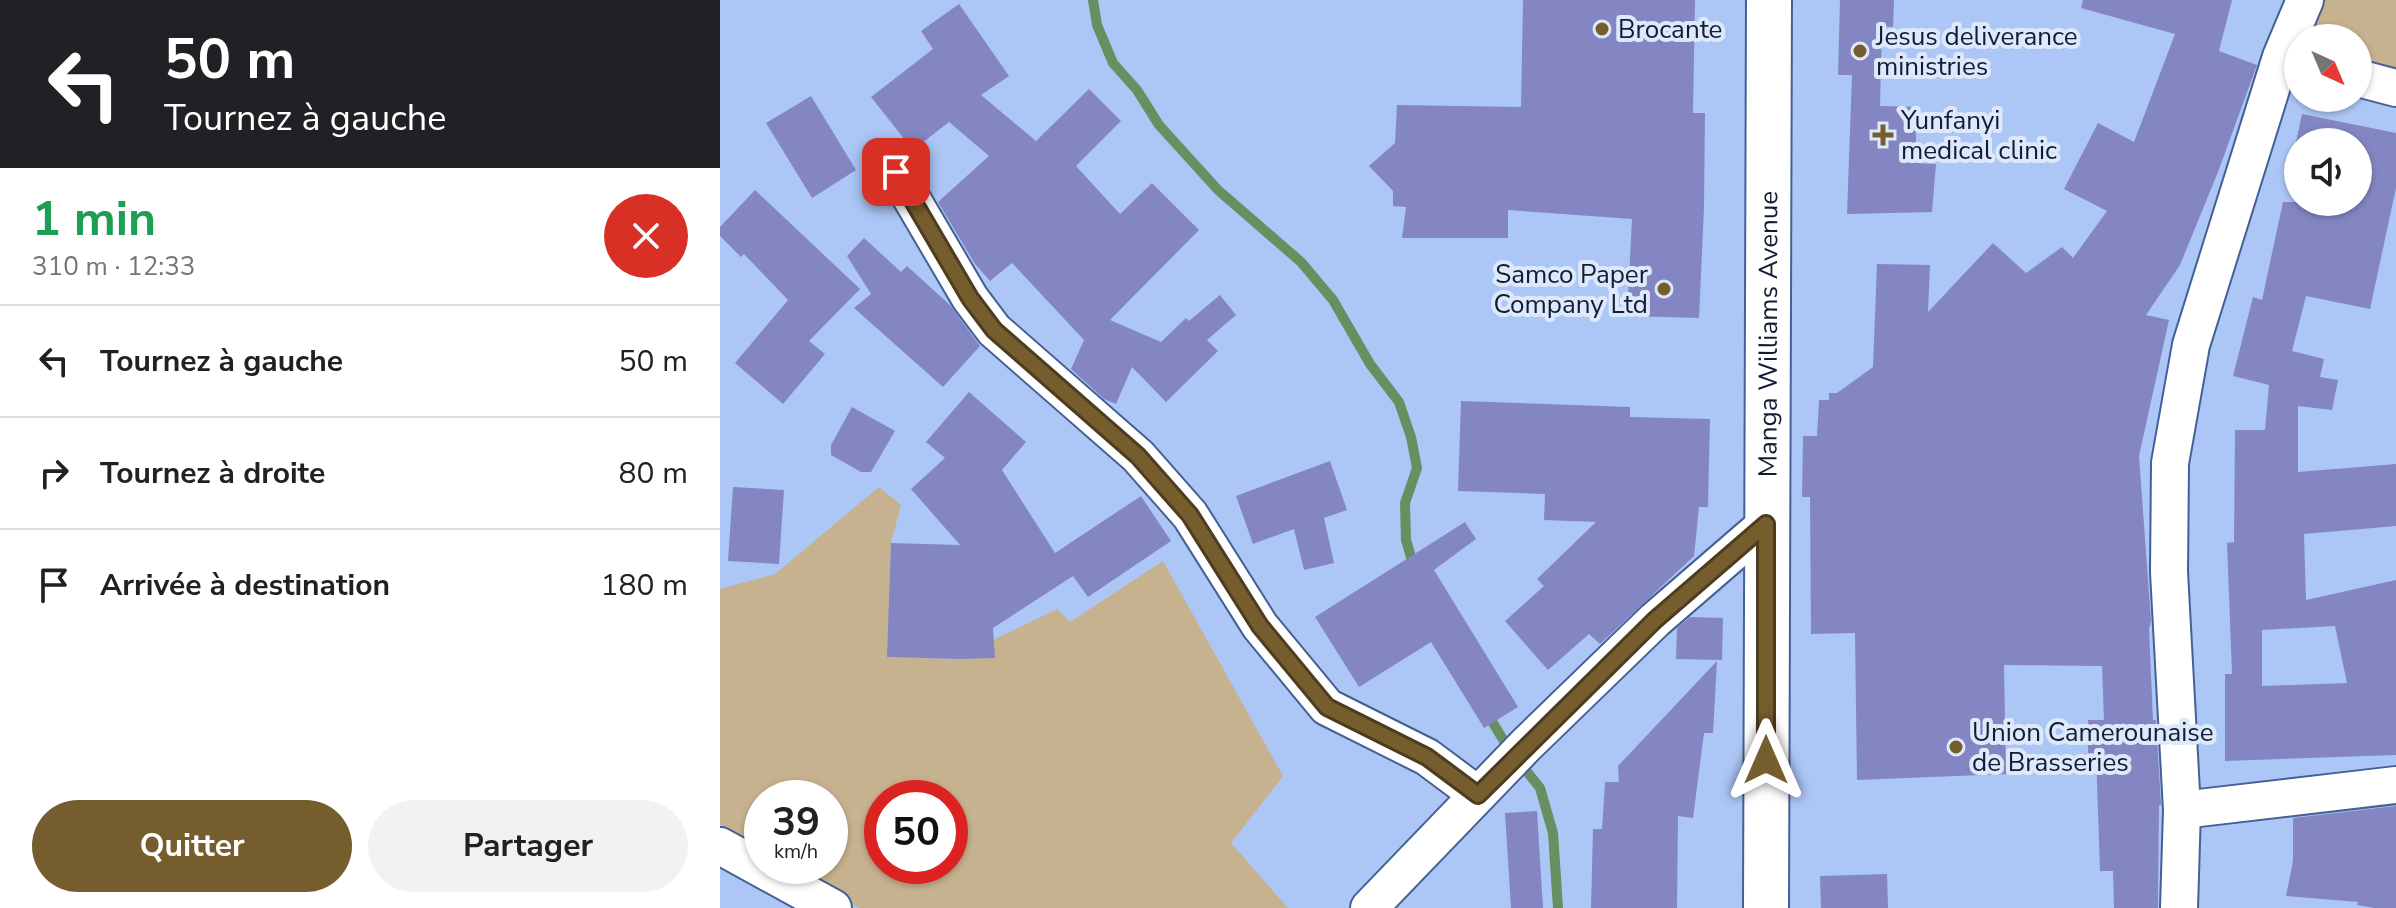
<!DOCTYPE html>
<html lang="fr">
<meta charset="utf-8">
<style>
body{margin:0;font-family:"Nunito Sans",sans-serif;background:#f2f2f2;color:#202124;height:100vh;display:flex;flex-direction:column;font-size:30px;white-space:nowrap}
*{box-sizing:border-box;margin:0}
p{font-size:26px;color:#757577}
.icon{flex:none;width:44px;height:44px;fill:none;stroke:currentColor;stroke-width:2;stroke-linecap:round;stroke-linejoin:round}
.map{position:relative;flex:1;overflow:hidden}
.sheet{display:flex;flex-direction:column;background:#fff;width:720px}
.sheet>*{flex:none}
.banner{background:#202124;color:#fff;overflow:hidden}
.needle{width:52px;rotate:136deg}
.tools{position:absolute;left:1564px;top:24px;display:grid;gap:16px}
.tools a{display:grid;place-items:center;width:88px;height:88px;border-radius:50%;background:#fff;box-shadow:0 2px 6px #0004;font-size:40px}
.speed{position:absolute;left:24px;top:780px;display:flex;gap:16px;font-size:40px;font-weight:700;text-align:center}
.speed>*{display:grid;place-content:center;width:104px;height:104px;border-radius:50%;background:#fff;box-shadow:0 2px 6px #0004;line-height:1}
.speed small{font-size:20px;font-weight:400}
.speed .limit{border:12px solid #d22;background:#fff;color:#111}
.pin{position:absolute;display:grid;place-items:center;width:68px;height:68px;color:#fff;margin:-34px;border-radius:16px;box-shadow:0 4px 12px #0006}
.me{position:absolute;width:88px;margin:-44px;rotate:0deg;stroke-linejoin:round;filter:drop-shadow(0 0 6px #0008)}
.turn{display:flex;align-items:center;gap:28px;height:168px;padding:0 32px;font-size:36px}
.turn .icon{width:104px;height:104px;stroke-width:2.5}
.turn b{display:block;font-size:56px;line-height:68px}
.round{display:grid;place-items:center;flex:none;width:84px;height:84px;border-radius:42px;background:#f2f2f2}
.summary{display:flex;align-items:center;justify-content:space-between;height:136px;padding:0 32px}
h1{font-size:48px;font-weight:700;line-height:60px;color:#1e9e55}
.primary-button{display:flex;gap:16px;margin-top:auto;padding:16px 32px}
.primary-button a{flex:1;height:92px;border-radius:48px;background:#765d2e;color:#fff;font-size:32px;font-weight:700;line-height:92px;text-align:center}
.primary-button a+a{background:#f2f2f2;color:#202124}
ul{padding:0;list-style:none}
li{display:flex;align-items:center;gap:24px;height:112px;padding:0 32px;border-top:2px solid #e0e0e0}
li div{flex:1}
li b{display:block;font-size:30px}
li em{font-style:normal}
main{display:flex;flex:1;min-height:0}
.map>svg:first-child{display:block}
.green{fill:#c7b28f;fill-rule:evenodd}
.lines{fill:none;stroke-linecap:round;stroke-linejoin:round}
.stream{stroke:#678f60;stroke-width:10}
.building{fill:#8386c3;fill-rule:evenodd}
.street-casing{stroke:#446195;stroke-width:40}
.secondary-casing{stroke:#446195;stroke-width:48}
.street{stroke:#fff;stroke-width:36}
.secondary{stroke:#fff;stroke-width:44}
.route-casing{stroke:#4d3c1e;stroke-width:20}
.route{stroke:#765d2e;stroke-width:14}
.poi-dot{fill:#765d2e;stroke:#dde8fa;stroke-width:3}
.labels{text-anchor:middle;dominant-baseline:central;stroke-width:8;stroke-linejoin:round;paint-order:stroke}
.poi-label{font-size:26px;fill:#111d33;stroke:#dde8fa;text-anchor:start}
.street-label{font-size:26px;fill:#111d33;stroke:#dde8fa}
</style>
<main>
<section class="sheet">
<div class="banner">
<div class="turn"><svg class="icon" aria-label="left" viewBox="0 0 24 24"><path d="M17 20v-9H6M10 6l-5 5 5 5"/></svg><div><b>50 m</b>Tournez à gauche</div></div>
</div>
<div class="summary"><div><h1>1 min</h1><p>310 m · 12:33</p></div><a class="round" style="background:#d93025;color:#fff"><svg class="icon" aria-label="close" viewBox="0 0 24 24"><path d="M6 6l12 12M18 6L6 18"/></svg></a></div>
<ul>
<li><svg class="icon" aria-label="left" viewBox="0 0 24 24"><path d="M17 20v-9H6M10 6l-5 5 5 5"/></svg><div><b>Tournez à gauche</b></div><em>50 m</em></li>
<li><svg class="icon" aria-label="right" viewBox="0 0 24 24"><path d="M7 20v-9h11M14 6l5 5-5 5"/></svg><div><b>Tournez à droite</b></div><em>80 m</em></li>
<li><svg class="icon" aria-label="arrive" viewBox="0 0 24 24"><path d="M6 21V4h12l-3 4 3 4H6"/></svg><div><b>Arrivée à destination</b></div><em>180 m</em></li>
</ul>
<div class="primary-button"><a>Quitter</a><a>Partager</a></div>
</section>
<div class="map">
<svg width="1676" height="908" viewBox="0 0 1676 908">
<rect width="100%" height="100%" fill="#acc7f6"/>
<path class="green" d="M1585,0H1676V88L1638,78V38H1578Z
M159,487L181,505L171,543L168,657L234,659L337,609L350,622L443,561L563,776L511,843L568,908H139L69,866H110V798H42V850L0,824V589L55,574ZM162,798H230V866H162Z"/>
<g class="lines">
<path class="stream" d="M373,0L377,25L393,63L417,90L439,125L498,190L581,262L613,300L650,364L679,402L691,437L697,468L685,503L686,540L694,567
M767,713L790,751
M800,763L820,788L833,833L838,908"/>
</g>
<path class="building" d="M803,0H975L973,113H985L984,208L979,318L907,316L912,219L788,210V238H682L686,207L673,206V191L649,166L675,143L677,105L801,107Z
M1120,0H1174L1173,27L1162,26L1160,106L1196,107V163L1216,164L1212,212L1127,214L1132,75H1118Z
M1363,0H1512L1499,51L1537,65L1498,172L1460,265L1426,315L1449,320L1419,456L1431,621L1429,629L1433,720H1436L1441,805H1439L1438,908H1394L1393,871H1380L1376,753H1368V720H1384L1382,666L1284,665L1286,774L1137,780L1135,633L1091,634L1090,497H1082L1083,436H1097L1099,400H1109V393H1117L1153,367L1157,264L1210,265L1208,312L1273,243L1306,273L1342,247L1353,258L1387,211L1344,189L1378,123L1414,142L1455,34L1361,8Z
M239,4L289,76L261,95L316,141L369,89L401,121L356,166L400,214L432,183L479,230L390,320L441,342L466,318L469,321L500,295L516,315L487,340L498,351L446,402L412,367L396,404L384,399L351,369L364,340L292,263L270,281L255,264L218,202L269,156L229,122L193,150L151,97L213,49L201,31Z
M91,96L136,170L92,198L46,123Z
M1582,114L1676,133V188L1650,309L1586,296L1572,351L1604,359L1600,377L1618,380L1612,410L1578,406V472L1676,464V526L1584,534L1586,600L1676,580V755L1505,761V674H1512L1507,543L1514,542L1515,430H1545L1549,385L1513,376L1533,297L1542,300L1563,202H1638V142H1576ZM1615,626L1627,683L1542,686V630Z
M35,190L140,289L89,341L105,354L63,404L15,363L68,300L24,254L21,257L0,236V227Z
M144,238L181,272L187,266L230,305L260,346L223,387L134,308L151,294L127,256Z
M249,392L306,442L282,470L335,553L421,496L451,541L368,597L353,576L273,628L275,658L241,659L167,657L171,543L240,545L191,489L225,458L206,442Z
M741,401L910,407V417L990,419L988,507H979L974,556L880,644L869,634L828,670L785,621L824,586L817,579L876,522L824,520L825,494L738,491Z
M132,407L175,431L151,472H141L111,455V445Z
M610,461L627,510L604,518L614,563L584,570L574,529L533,544L516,496Z
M13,487L64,490L59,564L8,561Z
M745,522L756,539L714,570L798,707L764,728L711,642L639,687L595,617Z
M970,617L1003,618L1002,660L956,659L957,628Z
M997,661L993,733H984L973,818L958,816L957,908H871L873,829H882L885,782H899L898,766Z
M1676,806V908H1655L1637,905L1638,902L1566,896L1573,861V818Z
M817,811L823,908H791L785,813Z
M1167,874L1168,908H1101L1100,876Z"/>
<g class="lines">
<defs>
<path id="street" d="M1638,78L1676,88
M176,172L250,298L274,330L418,456L470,515L540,626L607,707L707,757L758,795
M1462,810L1676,785
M0,846L113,908
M649,908L806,745L935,620L1046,524
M1459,908L1462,810L1449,572L1450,463L1471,345L1561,57L1585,0"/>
<g id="secondary">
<path id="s1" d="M1046,908L1049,0"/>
</g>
</defs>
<use href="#street" class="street-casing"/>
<use href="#secondary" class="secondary-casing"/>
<use href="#street" class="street"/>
<use href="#secondary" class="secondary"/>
</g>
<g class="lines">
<defs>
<path id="route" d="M176,172L250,298L274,330L418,456L470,515L540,626L607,707L707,757L758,795L935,620L1046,524V760"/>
</defs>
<use href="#route" class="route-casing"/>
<use href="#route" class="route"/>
</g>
<g class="poi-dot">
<circle cx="882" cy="29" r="8"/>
<circle cx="1140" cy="51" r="8"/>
<path d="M1159 123h8v8h8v8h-8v8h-8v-8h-8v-8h8z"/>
<circle cx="944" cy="289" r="8"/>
<circle cx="1236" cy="747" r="8"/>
</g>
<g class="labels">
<g class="poi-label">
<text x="898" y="29">Brocante</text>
<text x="1156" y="36">Jesus deliverance<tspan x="1156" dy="30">ministries</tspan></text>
<text x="1181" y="120">Yunfanyi<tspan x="1181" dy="30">medical clinic</tspan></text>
<text x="928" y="274" text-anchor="end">Samco Paper<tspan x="928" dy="30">Company Ltd</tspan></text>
<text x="1252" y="732">Union Camerounaise<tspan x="1252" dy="30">de Brasseries</tspan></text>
</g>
<g class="street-label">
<text stroke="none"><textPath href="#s1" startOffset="574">Manga Williams Avenue</textPath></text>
</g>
</g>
</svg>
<div class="tools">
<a><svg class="needle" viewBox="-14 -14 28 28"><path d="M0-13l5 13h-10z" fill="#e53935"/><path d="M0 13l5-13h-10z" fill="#757577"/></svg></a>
<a><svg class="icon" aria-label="sound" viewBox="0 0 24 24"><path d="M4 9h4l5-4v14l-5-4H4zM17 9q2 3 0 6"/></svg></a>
</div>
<div class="speed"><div>39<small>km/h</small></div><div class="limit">50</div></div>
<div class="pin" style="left:176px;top:172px;background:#d93025"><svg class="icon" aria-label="arrive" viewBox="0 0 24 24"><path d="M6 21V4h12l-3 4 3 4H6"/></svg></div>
<svg class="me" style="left:1046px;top:760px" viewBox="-20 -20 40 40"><path d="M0-17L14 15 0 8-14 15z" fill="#765d2e" stroke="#fff" stroke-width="4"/></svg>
</div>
</main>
